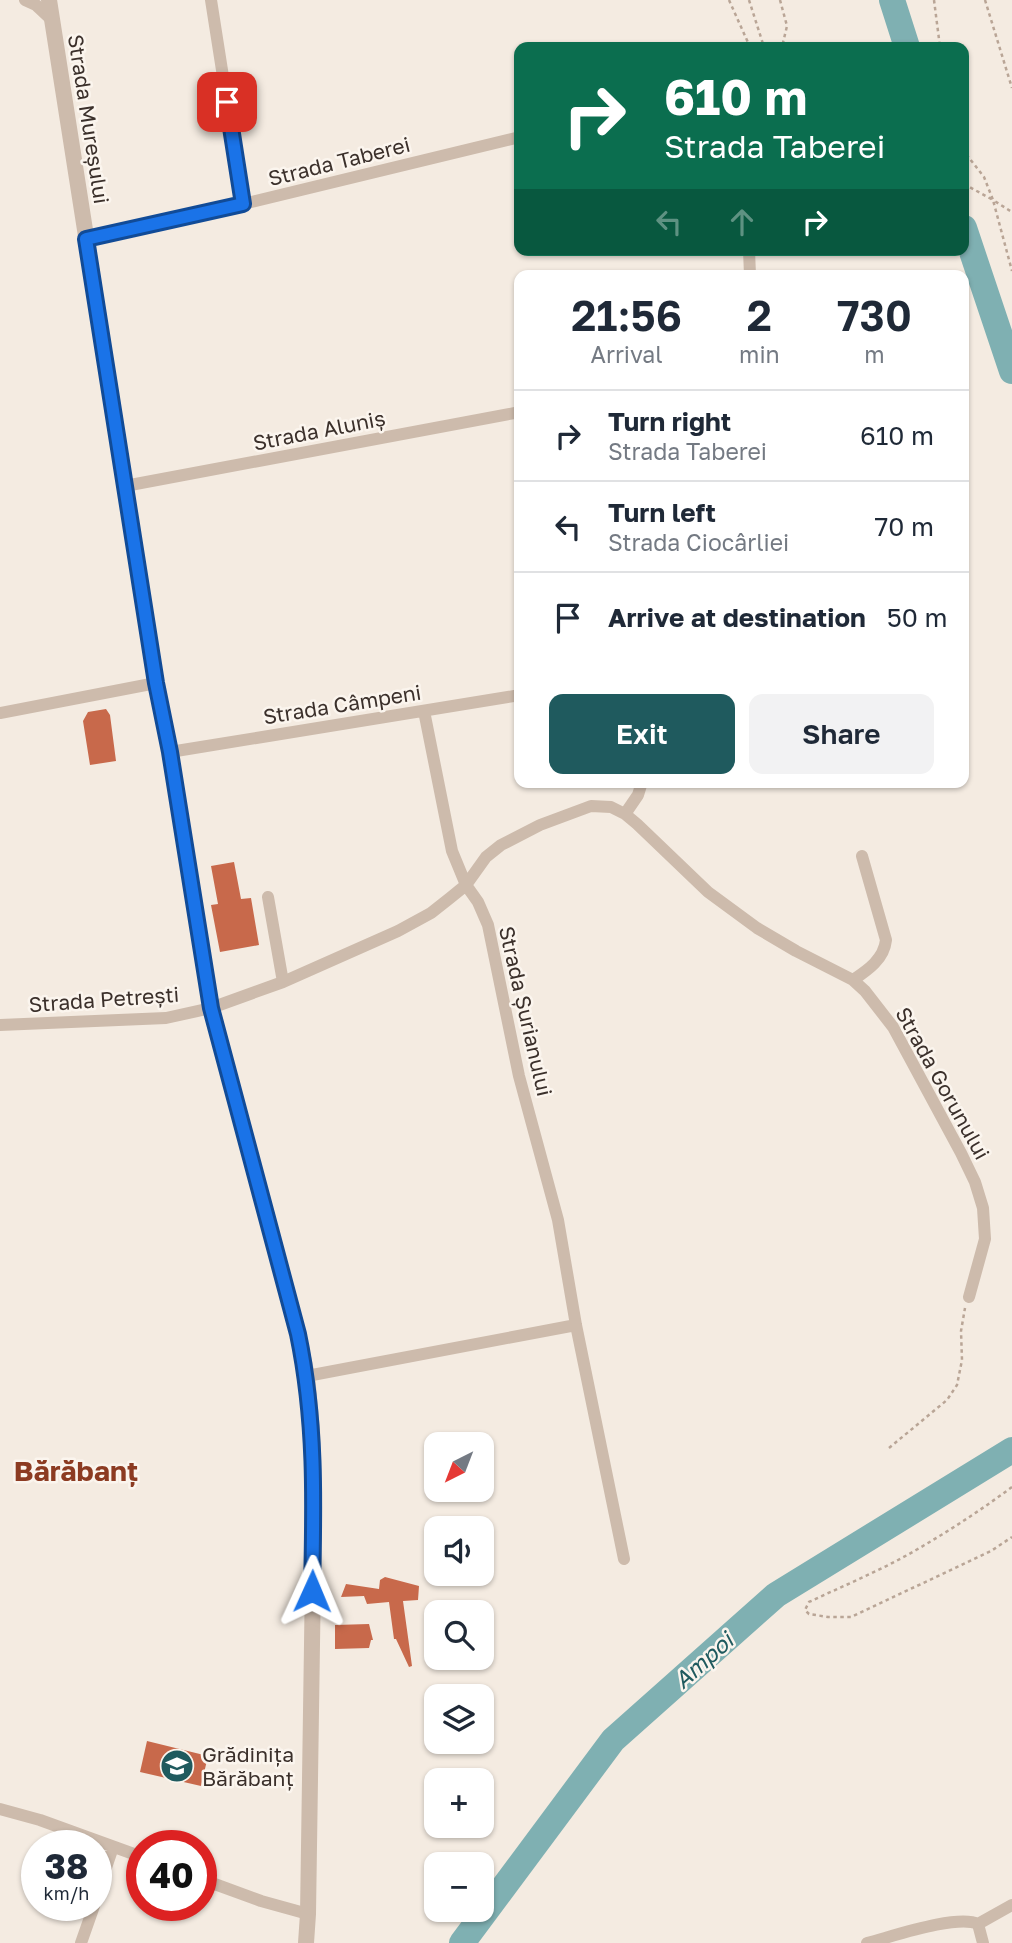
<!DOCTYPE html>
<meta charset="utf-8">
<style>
body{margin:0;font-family:"Golos Text",sans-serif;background:#f2f2f3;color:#1f2937;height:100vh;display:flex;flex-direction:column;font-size:26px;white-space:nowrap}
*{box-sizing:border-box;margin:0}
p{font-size:23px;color:#747a83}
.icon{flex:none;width:38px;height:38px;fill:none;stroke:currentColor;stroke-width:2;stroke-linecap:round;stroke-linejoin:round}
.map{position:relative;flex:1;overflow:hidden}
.details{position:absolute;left:514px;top:270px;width:455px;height:518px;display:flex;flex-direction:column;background:#fff;border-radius:14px;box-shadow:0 2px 5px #0004}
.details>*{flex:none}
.guide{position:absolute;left:514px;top:42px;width:455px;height:214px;border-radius:14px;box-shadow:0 2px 5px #0004;background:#0b6e4f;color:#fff;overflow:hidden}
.needle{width:46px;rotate:222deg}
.fabs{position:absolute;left:424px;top:1432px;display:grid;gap:14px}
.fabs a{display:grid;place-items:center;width:70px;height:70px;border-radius:14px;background:#fff;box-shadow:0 2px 5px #0004;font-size:35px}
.speed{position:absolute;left:21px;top:1830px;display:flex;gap:14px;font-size:35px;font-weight:700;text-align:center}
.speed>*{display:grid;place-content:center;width:91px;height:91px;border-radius:50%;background:#fff;box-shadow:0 2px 5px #0004;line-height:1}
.speed small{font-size:18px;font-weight:400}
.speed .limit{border:10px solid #d22;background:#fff;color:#111}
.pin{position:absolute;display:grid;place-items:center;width:60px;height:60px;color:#fff;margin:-30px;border-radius:14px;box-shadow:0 4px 10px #0006}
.me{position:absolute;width:77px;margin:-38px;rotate:1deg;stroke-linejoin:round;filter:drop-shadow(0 0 5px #0008)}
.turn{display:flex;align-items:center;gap:24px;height:147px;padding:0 35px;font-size:32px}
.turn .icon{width:91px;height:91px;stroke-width:2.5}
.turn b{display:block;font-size:49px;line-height:60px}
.lanes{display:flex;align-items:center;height:66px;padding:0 35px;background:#0003;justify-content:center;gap:35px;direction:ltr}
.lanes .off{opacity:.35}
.eta{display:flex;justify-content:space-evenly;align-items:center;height:119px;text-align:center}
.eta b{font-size:42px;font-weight:600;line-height:49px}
.cta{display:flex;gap:14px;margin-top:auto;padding:14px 35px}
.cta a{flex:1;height:80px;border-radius:14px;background:#1f5a5e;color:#fff;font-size:28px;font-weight:600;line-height:80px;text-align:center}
.cta a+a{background:#f2f2f3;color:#1f2937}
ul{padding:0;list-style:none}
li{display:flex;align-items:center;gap:21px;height:91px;padding:0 35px;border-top:2px solid #e0e1e3}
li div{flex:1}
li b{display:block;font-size:26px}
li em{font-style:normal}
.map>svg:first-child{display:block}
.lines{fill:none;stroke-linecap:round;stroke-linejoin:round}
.river{stroke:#7fb0b2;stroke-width:26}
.building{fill:#c8694b}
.path{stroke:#b9a596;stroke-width:2.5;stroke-dasharray:3.5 3.5;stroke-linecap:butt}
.minor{stroke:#cdbbac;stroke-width:12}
.tertiary{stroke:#cdbbac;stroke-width:16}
.route-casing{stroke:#114b97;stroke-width:18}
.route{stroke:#1a73e8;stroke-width:12}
.labels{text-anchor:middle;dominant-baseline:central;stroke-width:5;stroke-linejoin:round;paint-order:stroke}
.street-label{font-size:21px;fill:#3b302b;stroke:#fbf5ee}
.poi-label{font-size:21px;fill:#3b302b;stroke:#fbf5ee;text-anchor:start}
.water-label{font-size:23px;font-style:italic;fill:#1f5a5e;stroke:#fbf5ee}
.district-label{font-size:28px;font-weight:bold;fill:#8c3b22;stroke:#fbf5ee}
</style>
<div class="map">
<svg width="1012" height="1943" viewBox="0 0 1012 1943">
<rect width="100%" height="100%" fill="#f4ebe1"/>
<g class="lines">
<path class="river" d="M892,0L907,47
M964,228L1012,371
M462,1943L613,1740L776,1595L1012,1450"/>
</g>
<path class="building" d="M106,709L110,715L116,761L90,765L83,721L88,712Z
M234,862L241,899L251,898L259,945L220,952L211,905L218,904L211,866Z
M385,1577L419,1586L418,1600L403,1601L412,1666L409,1667L396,1639H394L389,1602L367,1604L364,1596L341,1597L346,1584L379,1589L380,1580Z
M369,1624L373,1640H371L369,1648L335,1649V1625Z
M147,1741L208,1756L201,1786L140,1772Z"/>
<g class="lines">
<path class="path" d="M729,0L750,47
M749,0L764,47
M780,0L787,26L782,47
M934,0L940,47
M985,0L1012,88
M964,148L966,154L984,177L993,200L1012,212
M964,184L993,200L1012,271
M889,1448L947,1400L957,1385L962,1360L961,1331L965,1308
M1012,1487C981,1510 949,1531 916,1550C882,1570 845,1585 809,1602L805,1610L809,1614L828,1617H851L991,1551L1012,1537"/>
<path class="minor" d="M25,0L36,5L52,20
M211,0L243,204
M86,239L243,204L520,137
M749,250L750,275
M125,486L520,412
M424,711L452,851L466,885L478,902L488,925L519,1076L558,1220L576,1325L624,1559
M0,713L156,683
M170,752L520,695
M625,814L638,795L642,782
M268,897L283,982
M853,980C868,970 884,959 886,940L862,856
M0,1025L166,1018L211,1008L283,982L398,931L431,913L450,898L466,885L486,857L501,845L540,825L591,806L611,807L625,814L637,824L708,892L757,928L796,951L853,980L865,991L893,1027L961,1153L975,1182L983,1208L985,1239L969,1297
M307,1376L576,1325
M0,1809L40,1820L142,1857
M201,1879L261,1901L308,1914
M96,1897L113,1847
M978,1924L1012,1905
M978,1924L983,1943
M81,1943L94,1906
M867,1943C891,1937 957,1914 978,1924"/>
<path class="tertiary" d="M49,0L156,683L170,752L211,1008L298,1334L307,1376L312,1430L314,1510L308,1914L306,1943"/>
</g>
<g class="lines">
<defs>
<path id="route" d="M227,102L243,204L86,239L156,683L170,752L211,1008L298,1334C316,1421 314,1502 312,1591"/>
</defs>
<use href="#route" class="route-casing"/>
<use href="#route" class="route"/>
</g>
<defs>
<symbol id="school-disc" viewBox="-11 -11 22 22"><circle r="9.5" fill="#1f5a5e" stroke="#fbf5ee"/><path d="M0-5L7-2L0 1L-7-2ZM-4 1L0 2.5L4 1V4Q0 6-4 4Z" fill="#fff"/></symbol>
</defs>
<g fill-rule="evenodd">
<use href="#school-disc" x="158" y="1747" width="38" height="38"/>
</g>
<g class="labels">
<g class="street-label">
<text transform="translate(89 119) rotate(81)">Strada Mureșului</text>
<text transform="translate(339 161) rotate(-14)">Strada Taberei</text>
<text transform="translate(319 430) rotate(-11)">Strada Aluniș</text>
<text transform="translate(342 704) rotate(-9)">Strada Câmpeni</text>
<text transform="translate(104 999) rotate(-4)">Strada Petrești</text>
<text transform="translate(526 1011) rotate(77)">Strada Șurianului</text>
<text transform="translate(943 1083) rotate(61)">Strada Gorunului</text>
</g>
<g class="poi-label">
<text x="202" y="1754">Grădinița<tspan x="202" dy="24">Bărăbanț</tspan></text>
</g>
<g class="water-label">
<text transform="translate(703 1660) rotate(-42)">Ampoi</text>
</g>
<g class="district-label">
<text x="76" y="1470">Bărăbanț</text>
</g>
</g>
</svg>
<div class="fabs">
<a><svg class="needle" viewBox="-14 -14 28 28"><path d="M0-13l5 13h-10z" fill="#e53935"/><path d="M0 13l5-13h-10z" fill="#747a83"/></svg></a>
<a><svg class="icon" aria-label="sound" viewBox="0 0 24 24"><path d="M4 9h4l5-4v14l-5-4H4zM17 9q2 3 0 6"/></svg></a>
<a><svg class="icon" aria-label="search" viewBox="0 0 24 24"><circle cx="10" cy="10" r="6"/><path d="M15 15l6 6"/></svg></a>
<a><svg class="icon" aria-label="layers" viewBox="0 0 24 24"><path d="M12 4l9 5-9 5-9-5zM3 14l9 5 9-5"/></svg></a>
<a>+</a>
<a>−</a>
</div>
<div class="speed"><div>38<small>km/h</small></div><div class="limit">40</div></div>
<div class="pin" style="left:227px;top:102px;background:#d93025"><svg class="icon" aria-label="arrive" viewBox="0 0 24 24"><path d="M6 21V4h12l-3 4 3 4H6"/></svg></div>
<svg class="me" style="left:312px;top:1591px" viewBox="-20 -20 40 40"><path d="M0-17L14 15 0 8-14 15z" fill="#1a73e8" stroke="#fff" stroke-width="4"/></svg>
<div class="guide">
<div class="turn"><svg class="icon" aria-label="right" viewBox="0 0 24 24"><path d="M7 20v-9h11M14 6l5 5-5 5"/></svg><div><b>610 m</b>Strada Taberei</div></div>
<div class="lanes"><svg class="icon off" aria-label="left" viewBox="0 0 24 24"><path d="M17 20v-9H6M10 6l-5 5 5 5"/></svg><svg class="icon off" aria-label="ahead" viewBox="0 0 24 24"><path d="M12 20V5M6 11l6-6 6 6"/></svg><svg class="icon" aria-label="right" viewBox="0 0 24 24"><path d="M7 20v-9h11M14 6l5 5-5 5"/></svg></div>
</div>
<section class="details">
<div class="eta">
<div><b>21:56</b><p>Arrival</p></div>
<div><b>2</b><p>min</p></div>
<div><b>730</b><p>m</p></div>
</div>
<ul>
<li><svg class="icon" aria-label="right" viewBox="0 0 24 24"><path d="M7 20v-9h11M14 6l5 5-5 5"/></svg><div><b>Turn right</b><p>Strada Taberei</p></div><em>610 m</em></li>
<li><svg class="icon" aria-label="left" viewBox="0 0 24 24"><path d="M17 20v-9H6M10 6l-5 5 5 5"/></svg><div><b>Turn left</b><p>Strada Ciocârliei</p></div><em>70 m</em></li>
<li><svg class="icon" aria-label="arrive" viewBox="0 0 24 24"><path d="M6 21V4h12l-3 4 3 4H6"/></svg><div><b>Arrive at destination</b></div><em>50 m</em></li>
</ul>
<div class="cta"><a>Exit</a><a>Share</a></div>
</section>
</div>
